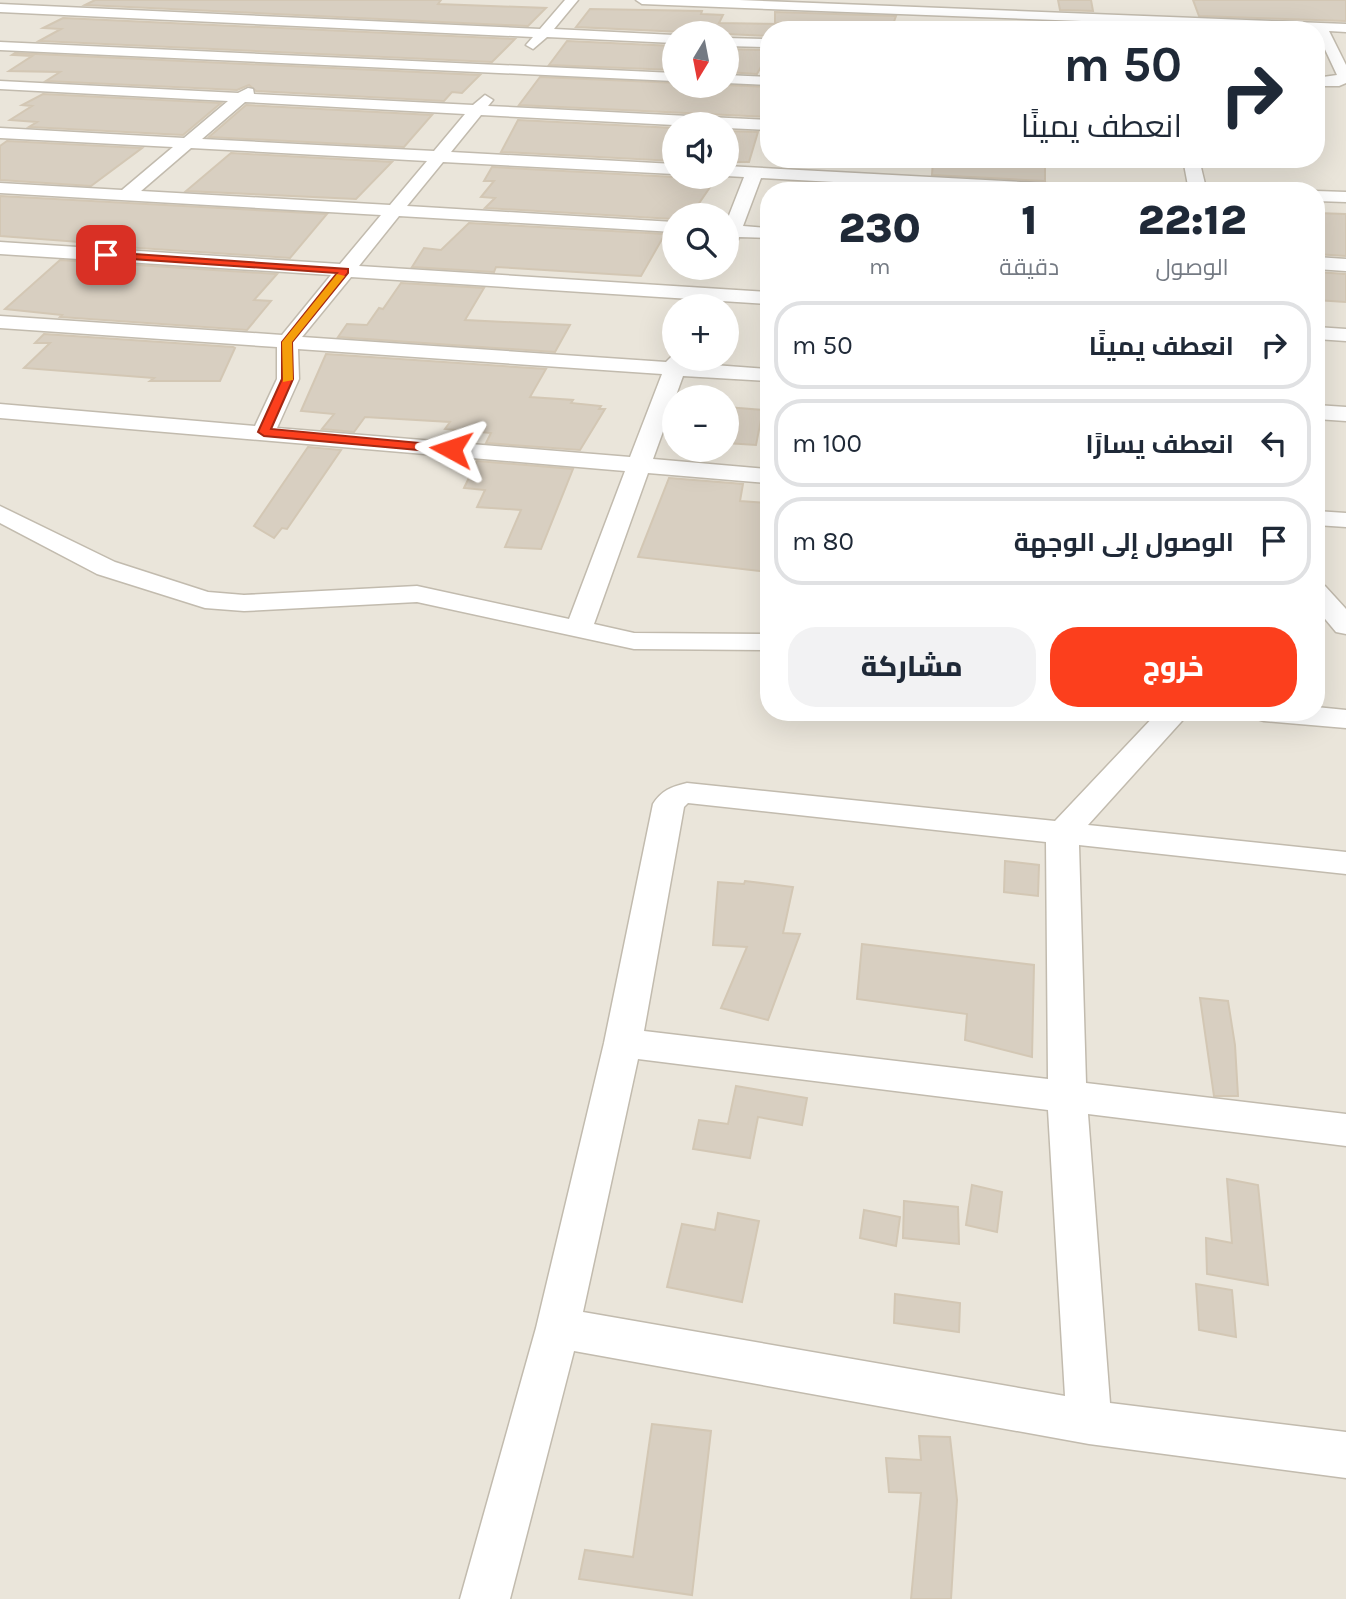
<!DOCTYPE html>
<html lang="ar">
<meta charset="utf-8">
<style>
body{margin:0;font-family:Karla,Cairo,sans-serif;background:#f2f2f3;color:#1f2937;direction:rtl;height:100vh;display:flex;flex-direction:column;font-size:26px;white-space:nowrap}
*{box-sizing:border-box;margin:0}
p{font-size:23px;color:#747a83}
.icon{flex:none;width:38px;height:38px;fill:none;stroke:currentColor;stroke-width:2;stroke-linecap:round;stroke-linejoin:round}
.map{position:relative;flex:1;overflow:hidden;direction:ltr}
.sheet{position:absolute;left:760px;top:182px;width:565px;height:539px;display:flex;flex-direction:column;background:#fff;border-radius:28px;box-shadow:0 7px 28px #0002;direction:rtl}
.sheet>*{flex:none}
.guide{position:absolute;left:760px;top:21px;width:565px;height:147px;border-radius:28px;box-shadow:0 7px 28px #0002;direction:rtl;background:#fff;color:#1f2937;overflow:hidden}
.needle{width:46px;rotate:190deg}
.tools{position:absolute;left:662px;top:21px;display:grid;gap:14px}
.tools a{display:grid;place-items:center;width:77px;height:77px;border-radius:50%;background:#fff;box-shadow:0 7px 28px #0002;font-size:35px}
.pin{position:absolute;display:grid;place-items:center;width:60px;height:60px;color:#fff;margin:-30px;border-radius:14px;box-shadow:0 4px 10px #0006}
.me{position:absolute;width:77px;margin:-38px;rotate:275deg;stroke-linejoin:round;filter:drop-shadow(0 0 5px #0008)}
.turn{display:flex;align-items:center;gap:24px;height:147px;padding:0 28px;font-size:32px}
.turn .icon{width:91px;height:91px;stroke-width:2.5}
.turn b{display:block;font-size:49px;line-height:60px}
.eta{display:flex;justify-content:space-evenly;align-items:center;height:119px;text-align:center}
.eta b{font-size:42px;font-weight:800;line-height:49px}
.button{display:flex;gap:14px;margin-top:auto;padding:14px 28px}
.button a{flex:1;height:80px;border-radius:28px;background:#fc3f1d;color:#fff;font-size:28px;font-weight:800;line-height:80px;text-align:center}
.button a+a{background:#f2f2f3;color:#1f2937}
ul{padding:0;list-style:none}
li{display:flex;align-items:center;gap:21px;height:88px;margin:0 14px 10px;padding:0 14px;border:4px solid #e0e1e3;border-radius:28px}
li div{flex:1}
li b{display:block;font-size:26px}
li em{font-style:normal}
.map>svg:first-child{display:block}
.residential{fill:#eae5da;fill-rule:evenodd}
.building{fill:#d8cfc1;stroke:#d3c7b4;stroke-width:2}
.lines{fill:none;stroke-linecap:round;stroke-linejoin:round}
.street-casing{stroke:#c2bbae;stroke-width:3}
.street{fill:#fff;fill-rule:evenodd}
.route{fill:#fc3f1d;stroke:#a42913;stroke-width:2}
.slow{fill:#f59e0b}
</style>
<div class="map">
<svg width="1346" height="1599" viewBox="0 0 1346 1599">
<rect width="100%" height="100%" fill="#f6f3ec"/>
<path class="residential" d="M0,0H1346V1599H0ZM768,30H1316V159H768ZM674,33H726V86H674ZM674,124H726V177H674ZM768,191H1316V712H768ZM674,215H726V268H674ZM674,306H726V359H674ZM674,397H726V450H674Z"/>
<path class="building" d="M95,0H441L438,4L546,8L528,26L85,5Z
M1058,0H1091L1093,11L1060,10Z
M1193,0H1346V21L1199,16Z
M590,9L702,11L701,14L723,15L719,23L786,24L783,30H768V36L576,27Z
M775,12L896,16L891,30L847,28L775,23Z
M63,18L515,39L492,62L39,41L61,29L43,28Z
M567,41L674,46V70L549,65Z
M726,49L768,50V54L757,74L726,72Z
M15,53L480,75L462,93L452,92L444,101L256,91L249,85L237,90L46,81L60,72L9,71L32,56L12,55Z
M540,77L768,87V117L519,105Z
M43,94L221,103L183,135L29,127L37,122L10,120L32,106L22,105Z
M246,105L432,115L404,147L209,137Z
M518,120L674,128V161L501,152Z
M726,131L758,132L749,162H726Z
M7,141L142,148L91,186L0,180V146Z
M231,153L392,162L356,199L186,191Z
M933,159H1041L1045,160V181L932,175Z
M492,167L674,177H717L691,215H674L673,219L485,208L495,198L481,197L494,181H484Z
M0,196L327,214L290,258L78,244L80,242L0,236Z
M1316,213L1346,214V256L1316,254Z
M469,223L665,234L641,276L496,267L494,272L412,267L424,248L441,250Z
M60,260L277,274L254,300L271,301L247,330L60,317L62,315L5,309Z
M1316,272L1346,274V302L1316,300Z
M401,283L484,288L465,320L570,325L555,352L338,337L347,324L367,325L379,308L383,309Z
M44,334L233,347L235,348L220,381H150L154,378L24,368L50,343H35Z
M326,354L546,369L530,397L573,400L571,403L601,406L599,409H605L580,450L486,443L491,433L445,429L450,422L365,417L354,432L322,429L334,414L301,411Z
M726,407L763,410L756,445L726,443Z
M308,447L341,450L287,529L282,528L274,538L254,526Z
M477,461L573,469L541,549L505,547L521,510L477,507L485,490L464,488Z
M669,478L743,484L740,501L768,503V572L638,557Z
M1005,861L1039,865L1038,896L1004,892Z
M745,881L793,887L783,933L800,934L768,1020L721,1008L747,947L713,945L718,882L744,884Z
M862,944L1034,965L1032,1057L965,1040L967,1014L857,999Z
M1200,998L1228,1001L1235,1045L1238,1096H1214Z
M736,1086L807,1098L802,1125L758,1117L750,1158L693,1149L699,1120L728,1124Z
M1227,1179L1258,1185L1268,1285L1207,1274L1206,1238L1232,1243Z
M972,1185L1002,1192L997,1232L966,1225Z
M904,1201L958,1207L959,1244L903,1238Z
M864,1210L900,1217L896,1246L860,1238Z
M718,1213L759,1221L742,1302L667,1287L682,1224L715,1230Z
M1196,1284L1232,1290L1236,1337L1199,1330Z
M895,1294L960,1303L959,1332L894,1323Z
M652,1424L711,1431L692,1595L579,1579L585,1550L633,1557Z
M919,1436L950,1437L957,1500L951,1599H911L921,1493L889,1492L886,1458L921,1460Z"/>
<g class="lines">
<defs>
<path id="street" d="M565,0H578L554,29L674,35V43L547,37L533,49L526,45L533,37L0,12V4L540,29Z
M636,0H739L1346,24V32L1329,31L1346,65V83L1339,86H1316V78L1337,75L1316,30L642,4Z
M726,38L768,39V47L726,46Z
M0,42L674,73V81L0,50Z
M726,75L768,77V85L726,83Z
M0,81L238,93L248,88L253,89L254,94L473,105L485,95L493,100L488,106L768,120V130L726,128V124L674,125L481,115L451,152L674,164V174L443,162L407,206L674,222V232L399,216L359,266L768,292V304L351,277L302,337L666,362L674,354V359H688L687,363L768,369V381L683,376L653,459L768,469V483L648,473L594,624L634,633L768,634V650L634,649L417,602L244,611L205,608L97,574L0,523V506L115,562L208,592L244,595L417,586L569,619L625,471L0,418V404L255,426L277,379V347L0,328V316L282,335L331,275L0,254V242L340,264L381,215L0,193V183L122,190L173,147L0,138V128L184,138L228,101L0,89ZM245,102L465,114L434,151L202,139ZM191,148L427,161L390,205L141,191ZM298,349L662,374L630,457L277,428L299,379Z
M1183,159H1199L1205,184L1230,186L1238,191H1189Z
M726,166L1095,186L1103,191H995L761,178L743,226L768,228V238L739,237L733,252L726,254V223L744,177L726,176Z
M1316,191L1346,192V202L1316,201Z
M1316,257L1346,259V271L1316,269Z
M1316,327L1346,329V341L1316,339Z
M1316,405L1346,407V421L1316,419Z
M1316,511L1346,513V527L1316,525Z
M1316,584L1325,586L1346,609V634L1336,632L1316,608Z
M1316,707L1346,710V728L1264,721L1254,718L1249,712H1316Z
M1158,712H1190L1088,825L1346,852V874L1079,845L1086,1083L1346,1114V1146L1088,1114L1110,1403L1346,1432V1478L1089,1444L574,1351L510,1599H460L536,1328L604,1043L653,804C662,790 671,787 687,783L1055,821ZM688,803L1046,842L1048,1079L644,1031L684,807ZM638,1059L1048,1110L1065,1396L583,1312Z"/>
</defs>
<use href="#street" class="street-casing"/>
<use href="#street" class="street"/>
</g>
<path class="route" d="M106,252L348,269V273L292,342L293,379L271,429L451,446L457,449L451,453L264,436L258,432L282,379V342L337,273L103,257Z"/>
<path class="slow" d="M337,274L345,276L292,342L293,380L283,382L282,342Z"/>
</svg>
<div class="tools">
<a><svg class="needle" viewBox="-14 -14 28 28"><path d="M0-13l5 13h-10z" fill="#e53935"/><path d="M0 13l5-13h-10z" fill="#747a83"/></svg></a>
<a><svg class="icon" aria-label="sound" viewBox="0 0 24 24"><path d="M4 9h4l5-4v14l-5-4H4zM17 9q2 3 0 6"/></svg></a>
<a><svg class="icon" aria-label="search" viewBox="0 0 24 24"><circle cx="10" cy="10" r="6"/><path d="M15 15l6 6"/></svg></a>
<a>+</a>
<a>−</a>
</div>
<div class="pin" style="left:106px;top:255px;background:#d93025"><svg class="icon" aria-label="arrive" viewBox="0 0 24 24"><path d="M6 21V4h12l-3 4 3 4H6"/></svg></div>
<svg class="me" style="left:451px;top:449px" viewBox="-20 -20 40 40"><path d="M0-17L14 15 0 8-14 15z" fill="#fc3f1d" stroke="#fff" stroke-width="4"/></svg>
<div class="guide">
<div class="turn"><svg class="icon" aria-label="right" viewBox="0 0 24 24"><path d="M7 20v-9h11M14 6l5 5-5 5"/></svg><div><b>50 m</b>انعطف يمينًا</div></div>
</div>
<section class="sheet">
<div class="eta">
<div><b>22:12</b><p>الوصول</p></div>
<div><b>1</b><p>دقيقة</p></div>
<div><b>230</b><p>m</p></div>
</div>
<ul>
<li><svg class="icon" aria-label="right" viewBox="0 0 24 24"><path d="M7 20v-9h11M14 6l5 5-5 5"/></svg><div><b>انعطف يمينًا</b></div><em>50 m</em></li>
<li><svg class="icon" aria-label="left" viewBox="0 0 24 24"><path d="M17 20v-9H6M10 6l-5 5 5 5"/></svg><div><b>انعطف يسارًا</b></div><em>100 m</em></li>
<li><svg class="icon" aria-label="arrive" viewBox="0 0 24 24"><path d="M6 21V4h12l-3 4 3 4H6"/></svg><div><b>الوصول إلى الوجهة</b></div><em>80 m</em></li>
</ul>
<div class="button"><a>خروج</a><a>مشاركة</a></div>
</section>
</div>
